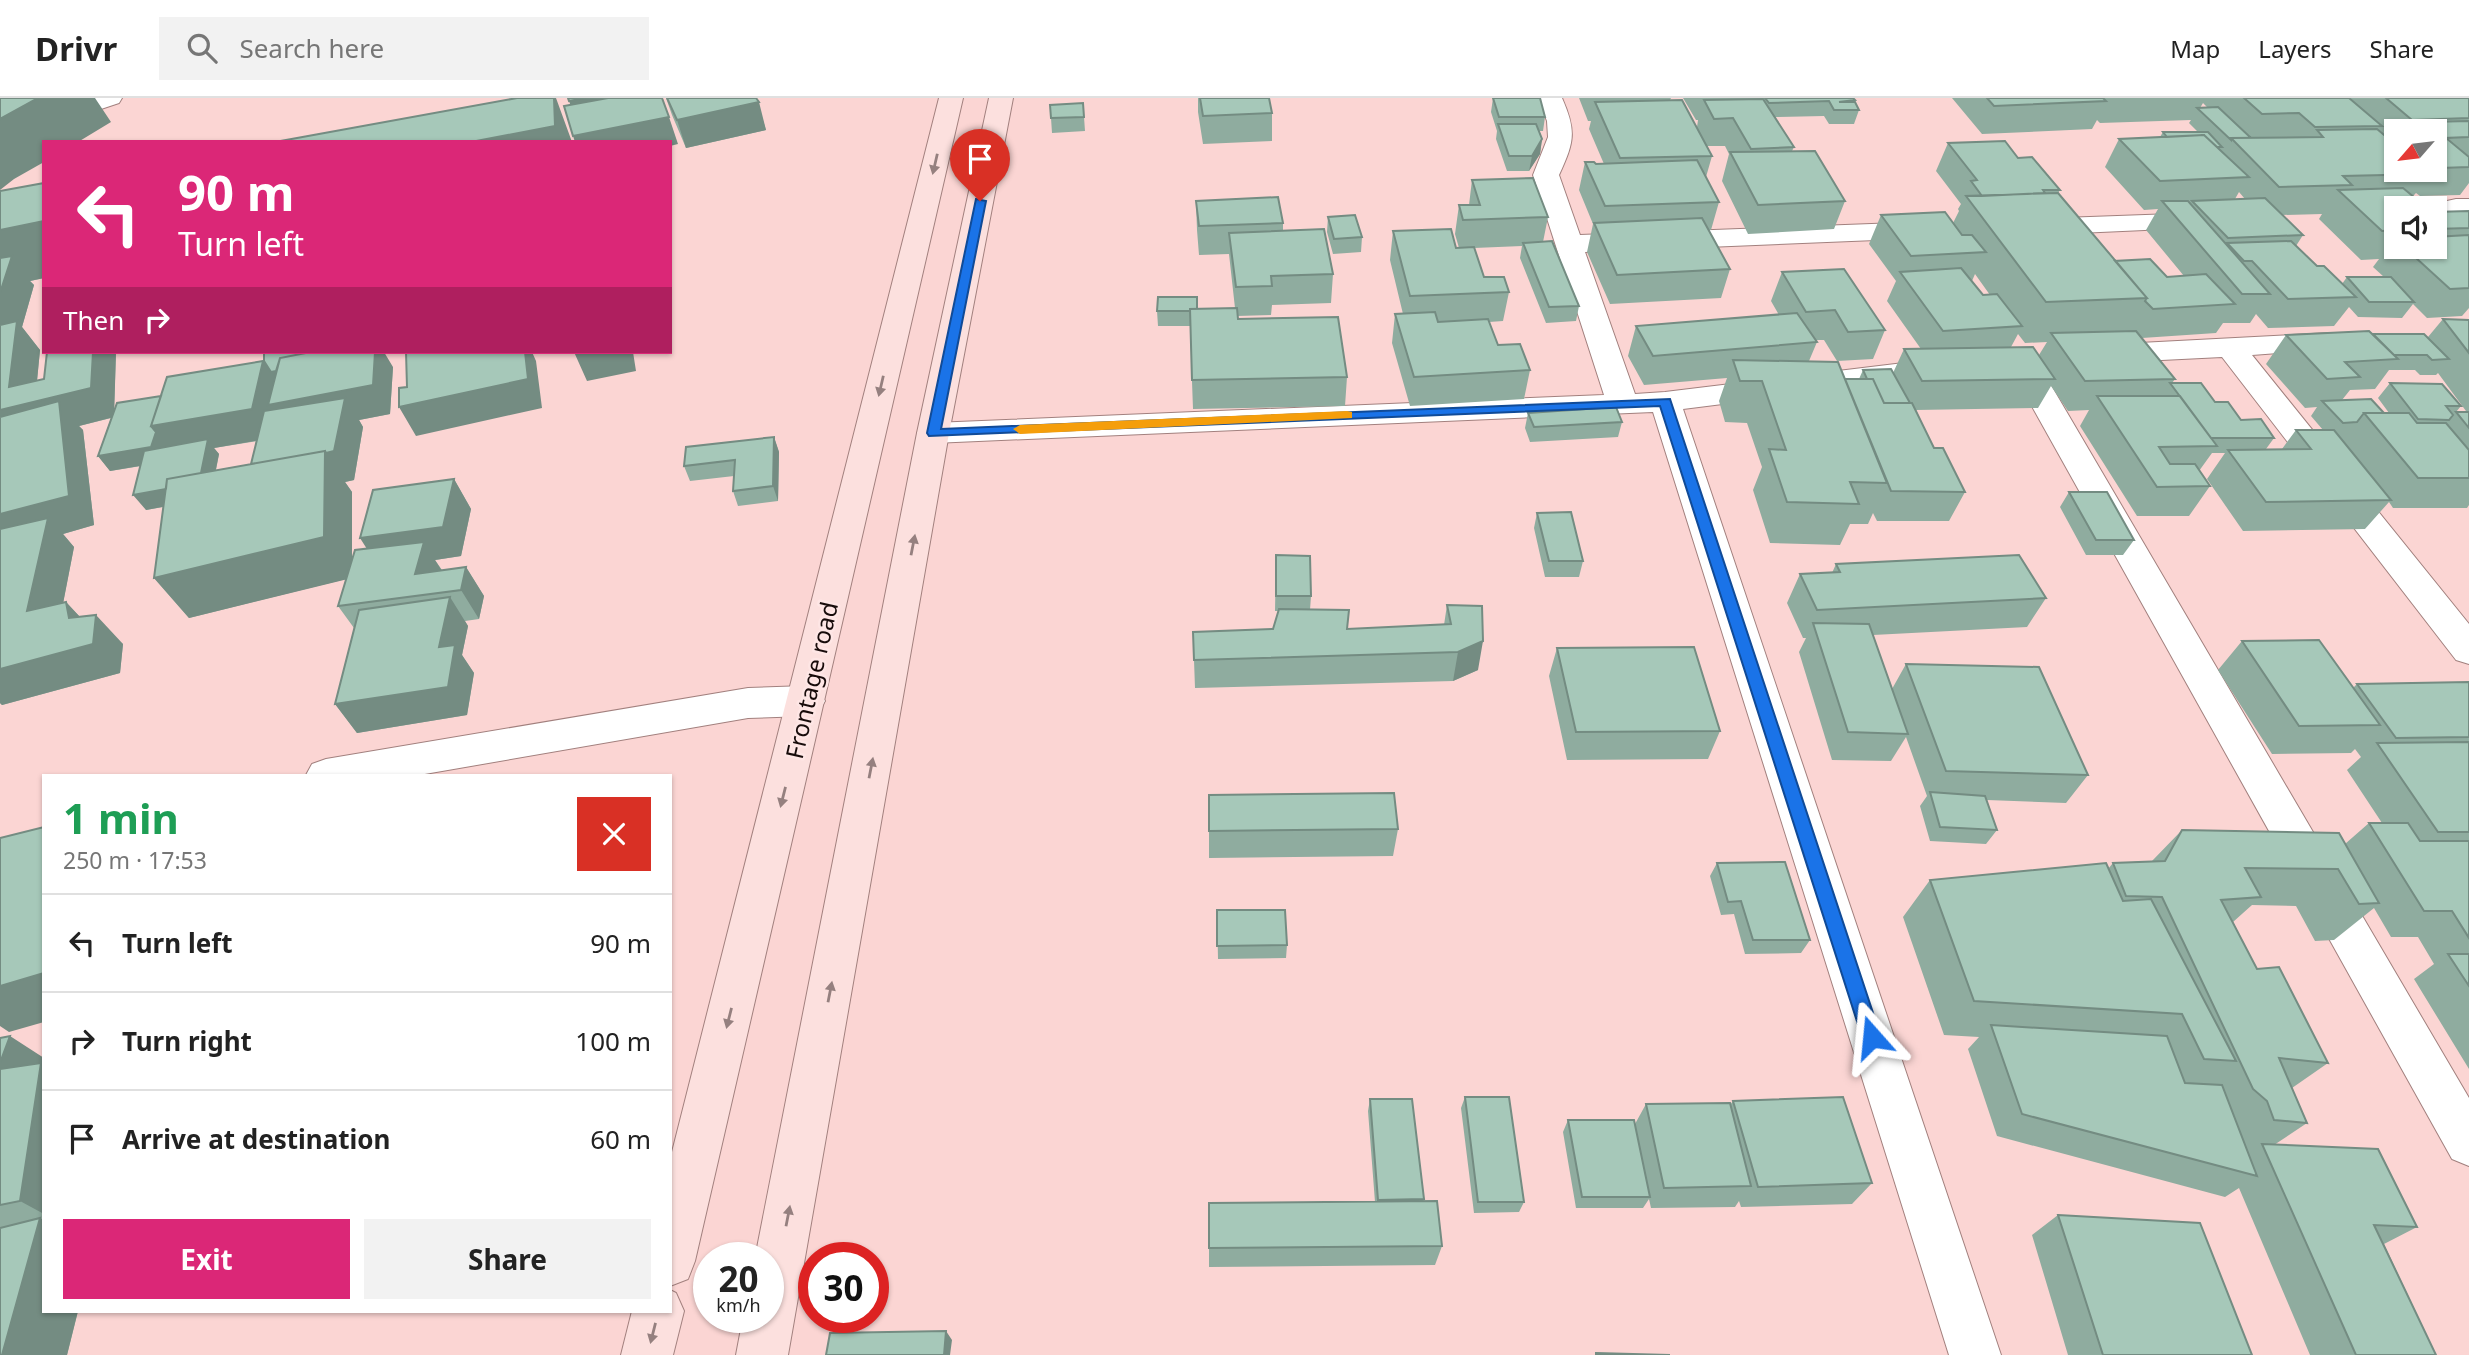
<!DOCTYPE html>
<meta charset="utf-8">
<style>
body{margin:0;font-family:"Noto Sans",sans-serif;background:#f2f2f2;color:#222;height:100vh;display:flex;flex-direction:column;font-size:26px;white-space:nowrap}
*{box-sizing:border-box;margin:0}
p{font-size:23px;color:#767676}
.icon{flex:none;width:38px;height:38px;fill:none;stroke:currentColor;stroke-width:2;stroke-linecap:round;stroke-linejoin:round}
.map{position:relative;flex:1;overflow:hidden}
.side{position:absolute;left:42px;top:676px;width:630px;height:539px;display:flex;flex-direction:column;background:#fff;border-radius:0px;box-shadow:0 2px 5px #0004}
.side>*{flex:none}
.guide{position:absolute;left:42px;top:42px;width:630px;height:214px;border-radius:0px;box-shadow:0 2px 5px #0004;background:#db2777;color:#fff;overflow:hidden}
.needle{width:46px;rotate:242deg}
.controls{position:absolute;left:2384px;top:21px;display:grid;gap:14px}
.controls a{display:grid;place-items:center;width:63px;height:63px;border-radius:0px;background:#fff;box-shadow:0 2px 5px #0004;font-size:35px}
.speed{position:absolute;left:693px;top:1144px;display:flex;gap:14px;font-size:35px;font-weight:700;text-align:center}
.speed>*{display:grid;place-content:center;width:91px;height:91px;border-radius:50%;background:#fff;box-shadow:0 2px 5px #0004;line-height:1}
.speed small{font-size:18px;font-weight:400}
.speed .limit{border:10px solid #d22;background:#fff;color:#111}
.pin{position:absolute;display:grid;place-items:center;width:60px;height:60px;color:#fff;margin:-72px -30px;border-radius:50% 50% 50% 0;rotate:-45deg;box-shadow:0 0 7px #0007}
.pin .icon{rotate:45deg}
.me{position:absolute;width:77px;margin:-38px;rotate:342deg;stroke-linejoin:round;filter:drop-shadow(0 0 5px #0008)}
.turn{display:flex;align-items:center;gap:24px;height:147px;padding:0 21px;font-size:32px}
.turn .icon{width:91px;height:91px;stroke-width:2.5}
.turn b{display:block;font-size:49px;line-height:60px}
.then{display:flex;align-items:center;height:66px;padding:0 21px;background:#0003;gap:14px;font-size:26px}
.round{display:grid;place-items:center;flex:none;width:74px;height:74px;border-radius:0px;background:#f2f2f2}
.summary{display:flex;align-items:center;justify-content:space-between;height:119px;padding:0 21px}
h1{font-size:42px;font-weight:700;line-height:52px;color:#1e9e55}
.primary-button{display:flex;gap:14px;margin-top:auto;padding:14px 21px}
.primary-button a{flex:1;height:80px;border-radius:0px;background:#db2777;color:#fff;font-size:28px;font-weight:700;line-height:80px;text-align:center}
.primary-button a+a{background:#f2f2f2;color:#222}
ul{padding:0;list-style:none}
li{display:flex;align-items:center;gap:21px;height:98px;padding:0 21px;border-top:2px solid #e0e0e0}
li div{flex:1}
li b{display:block;font-size:26px}
li em{font-style:normal}
header{display:flex;align-items:center;gap:42px;box-sizing:border-box;height:98px;padding:0 35px;background:#fff;border-bottom:2px solid #e0e0e0}
header strong{font-size:33px}
nav{display:flex;gap:38px;margin-inline-start:auto;font-size:24px}
.search{width:490px;height:63px;background:#f2f2f2;display:flex;align-items:center;gap:18px;box-sizing:border-box;padding:0 24px;border-radius:0px;color:#767676;font-size:26px}
.map>svg:first-child{display:block}
.lines{fill:none;stroke-linecap:round;stroke-linejoin:round}
.street-casing{stroke:#a2807e;stroke-width:2}
.secondary-casing{stroke:#a2807e;stroke-width:2}
.street{fill:#fff;fill-rule:evenodd}
.secondary{fill:#fce0de;fill-rule:evenodd}
.wall{fill:#8fac9f;fill-rule:evenodd}
.shaded-wall{fill:#748c82}
.building{fill:#a6c8b9;stroke:#748c82;stroke-width:2}
.oneway{fill:#95807f}
.route{fill:#1a73e8;stroke:#114b97;stroke-width:2}
.slow{fill:#f59e0b}
.labels{text-anchor:middle;dominant-baseline:central;stroke-width:5;stroke-linejoin:round;paint-order:stroke}
.street-label{font-size:24px;fill:#170b0a;stroke:#fee6e5}
</style>
<header>
<strong>Drivr</strong>
<div class="search"><svg class="icon" aria-label="search" viewBox="0 0 24 24"><circle cx="10" cy="10" r="6"/><path d="M15 15l6 6"/></svg>Search here</div>
<nav><a>Map</a><a>Layers</a><a>Share</a></nav>
</header>
<div class="map">
<svg width="2469" height="1257" viewBox="0 0 2469 1257">
<rect width="100%" height="100%" fill="#fbd5d3"/>
<g class="lines">
<defs>
<path id="street" d="M86,0H122L119,5L59,25L9,58L0,61V42L41,15Z
M1538,0H1562C1577,34 1574,44 1559,77L1580,137L1925,124L1935,126L1939,132L1935,138L1925,140L1585,154L1635,296L1665,294L1912,264L1923,266L1927,273L1923,280L1912,282L1683,311L2001,1257H1949L1653,314L933,345L922,342L917,335L922,328L933,325L1604,297L1533,77L1548,39L1547,23Z
M2456,101H2469V117L2447,115L2443,109L2447,103Z
M2201,115L2211,117L2214,123L2211,129L2034,137L2024,135L2020,129L2024,123L2034,121Z
M2331,235L2342,238L2346,244L2342,250L2252,257L2469,526V566L2456,562L2222,259L2101,265L2090,262L2086,256L2090,250L2101,247Z
M2020,251L2031,254L2035,260L2469,1000V1068L2452,1061L2005,260L2009,254Z
M806,588L819,593L825,603L819,613L806,618L748,620L419,677H306L312,666L326,661L748,590Z"/>
<path id="secondary" d="M939,0H963L695,1163L688,1181L670,1188V1062Z
M989,0H1013L949,335L788,1257H736L743,1220H768V1160H755L917,335Z
M670,1192L676,1195L684,1213L673,1257H621L632,1213H670Z"/>
</defs>
<use href="#street" class="street-casing"/>
<use href="#secondary" class="secondary-casing"/>
<use href="#street" class="street"/>
<use href="#secondary" class="secondary"/>
</g>
<path class="wall" d="M666,0H756L766,32L686,50L672,17Z
M1198,0H1269L1272,15V43L1203,46L1198,14Z
M1493,0L1545,19L1543,33H1539L1542,41L1540,56L1529,73H1507L1496,41L1497,33L1491,14Z
M1579,0H1671L1670,2L1697,29L1698,22H1696L1683,0H1853L1854,4L1859,12L1854,26H1829L1824,18L1775,19L1794,49L1792,53L1845,103L1834,131L1748,136L1722,83L1729,56L1725,48H1707L1712,58L1706,79L1719,104L1711,132H1709L1730,171L1721,200L1610,206L1587,154L1593,126L1579,92L1585,64L1596,66H1604L1589,31L1591,23H1588Z
M1952,0H2469V85L2460,97L2420,98L2416,95L2413,98L2396,110V149H2434V114L2469,113V210L2462,218L2427,220L2413,206L2402,220L2358,219L2349,209L2334,228L2268,230L2256,216L2250,225H2223L2216,235L2142,240L2175,281L2172,285L2215,304L2241,322L2274,340L2266,351H2282L2296,332H2323L2311,318L2317,309L2305,310L2266,266L2286,237L2373,236L2428,239L2443,221L2469,222V314L2466,313L2438,275L2436,277H2420L2415,272H2389L2375,291L2350,292L2342,302L2384,315H2389L2378,300L2390,285L2461,308L2456,314H2469V407L2467,410H2393L2389,404L2365,431L2243,433L2207,381L2225,355H2212L2199,373L2210,388L2189,418H2137L2080,328L2089,312L2068,313L2051,288L2038,310L1916,312L1934,350L1965,394L1949,423H1877L1873,415L1868,426H1850L1840,447L1770,445L1753,392L1762,369L1747,325L1725,324L1719,303L1727,280L1644,287L1628,258L1636,228L1779,217L1771,203L1782,174L1885,232L1873,261L1837,263L1824,242H1815L1817,244L1809,263L1845,281H1859L1863,272L1893,275L1904,251H1921L1887,203L1896,183L1869,146L1881,117L1953,125L1959,113L1958,111L1961,106L1936,73L1948,45L2018,60L2060,92L2058,95L2115,163L2167,179L2184,178L2146,132L2158,111L2144,112L2105,69L2119,41L2160,39L2163,34H2198L2189,25L2191,22L2100,25L2097,22L2092,31L1982,36ZM2203,5L2208,10H2200ZM2396,33H2434V72H2396ZM2239,94L2245,101H2235ZM2322,116L2319,121L2361,162L2379,161L2373,169L2384,179H2347L2342,186L2317,168L2296,148L2303,137L2282,117ZM1975,176L1990,197H1983L1972,183ZM2018,236L2025,245L2047,244L2039,257L2011,249Z
M1083,5L1085,33L1052,35L1051,20Z
M1472,82L1548,119L1543,144L1579,208L1576,223L1546,225L1520,160L1522,148L1474,150L1484,179L1509,194L1503,223L1489,224L1498,247L1530,272L1524,301L1410,308L1392,245L1395,216H1403L1390,162L1393,133L1459,150L1455,136L1459,107H1469Z
M44,85V180L30,183L34,187L22,229L40,252L37,283L44,281L47,254H116L114,313L393,269L390,316L359,322L363,329L354,382L345,384L352,394V462L454,381L471,411L461,458L435,462L442,472L466,469L484,498L479,521L465,523L468,528L462,557L474,575L467,617L357,635L335,606L354,530L338,508L346,481L189,520L154,480L163,409L146,412L141,368L110,373L98,358L111,320L79,328L83,332L94,427L63,436L74,449L63,505L66,504L80,519L123,546L120,575L2,607L0,605V93ZM257,343L251,366L216,372L219,356L214,350Z
M1196,103L1283,125V133L1333,176L1331,205L1272,207L1271,217L1237,218L1238,221L1347,279L1345,308L1193,311L1190,228H1158L1157,213L1197,199L1198,211L1235,210L1229,156L1199,157L1197,132Z
M1328,119L1362,139L1361,154L1333,156L1327,134Z
M1528,315L1622,324L1618,339L1530,344L1525,330Z
M774,339L779,354L778,403L738,408L733,393L734,378L690,383L684,368Z
M2069,394L2134,442L2123,457H2086L2060,409Z
M1537,415L1583,463L1579,479H1545L1534,430Z
M1276,457L1311,498L1310,512L1347,531L1444,527L1447,507L1478,572L1453,583L1195,590L1193,534L1273,531L1279,513H1275Z
M1836,466L2046,500L2027,529L1873,537L1892,591L1906,566L2088,677L2066,705L1987,702L1997,732L1986,746L1930,743L1920,708L1927,698L1906,639L1891,663L1832,662L1799,554L1806,540H1803L1787,505L1800,476L1832,475Z
M2242,543L2353,590L2357,586L2469,584V971L2414,881L2434,866L2418,839H2391L2374,810L2334,842L2315,843L2296,808L2252,807L2233,824L2257,871L2328,965L2292,990L2307,1025L2274,1047L2417,1129L2384,1146L2436,1257H2310L2239,1090L2225,1099L1997,1038L1968,951L1979,939L1944,937L1903,819L1930,782L2108,771L2113,765L2152,763L2182,732L2345,746L2369,725H2382L2347,672L2361,659L2355,651L2351,655L2272,656L2218,572Z
M1557,550L1720,633L1708,661L1567,662L1549,578Z
M1398,731L1393,758L1209,760V733Z
M1717,765L1810,842L1801,855L1745,856L1734,816L1721,817L1710,778Z
M1217,812L1287,847L1286,860L1218,861Z
M0,940L44,960V1213H78L67,1257H0Z
M1465,999L1524,1104L1519,1114L1474,1115L1461,1010Z
M1370,1001L1424,1101L1423,1104L1442,1148L1435,1167L1209,1169V1150L1375,1104L1368,1013Z
M1733,1003L1872,1085L1852,1106L1741,1109L1739,1103L1735,1109L1651,1110L1649,1101L1643,1110H1576L1563,1034L1568,1022L1635,1026L1646,1006L1730,1007Z
M2058,1117L2252,1257H2068L2032,1137Z"/>
<path class="shaded-wall" d="M38,0H95L111,24L78,44H44V64L14,81L0,92V12Z
M554,0H556L572,44H471Z
M585,0H653L579,31L569,3Z
M759,4L766,32L686,50L677,22Z
M669,19L678,46L670,48V44H575L573,38Z
M1542,41L1540,56L1529,73L1532,58Z
M44,123V180L30,183L34,187L22,229L40,252L35,303L93,254H116L114,319L79,328L83,332L94,427L63,436L74,449L56,542L27,513L0,454V312L9,289L0,240V132Z
M375,254H384L393,269L390,316L359,322L363,329L354,382L345,384L352,394V480L189,520L154,480L272,340L214,350L219,356L210,400L146,412L133,397L163,364L110,373L98,358L151,328L263,263Z
M525,254H532L536,263L542,310L416,338L399,309Z
M574,254H633L636,273L587,283Z
M774,339L779,354L778,403L773,388Z
M454,381L471,411L461,458L435,462L442,473L436,495L379,470L360,440Z
M466,469L484,498L479,521L461,492Z
M450,499L468,528L462,557L474,575L467,617L357,635L335,606L439,549Z
M66,504L93,533L96,517L123,546L120,575L2,607L0,605V571L69,520Z
M1483,543L1478,572L1453,583L1458,554Z
M44,875V924L9,934L0,928V888Z
M10,938L44,960V1116L20,1103L0,973V965Z
M40,1120L44,1122V1213H78L67,1257H2Z
M946,1233L952,1242L950,1257H944Z"/>
<path class="building" d="M0,0H38L0,21Z
M517,0H554L555,28L471,44H275Z
M568,0H585L569,3Z
M608,0H662L669,19L573,38L564,8Z
M667,0H756L759,4L677,22Z
M1200,0H1269L1272,15L1203,18Z
M1493,0H1540L1545,19H1499Z
M1765,0H1853L1855,2L1839,4H1855L1859,12H1834L1829,3L1769,5Z
M1987,0H2103L2106,3L1994,8Z
M2244,0H2349L2382,28L2315,29L2299,15L2262,16Z
M2386,0H2469V20L2412,22Z
M1763,1L1794,49L1751,51L1733,20L1714,21L1704,2Z
M1682,2L1712,58L1620,60L1595,4Z
M1083,5L1084,19L1051,20L1050,7Z
M2218,9L2251,40H2231V42L2197,10Z
M2469,23V39L2446,40L2469,59V69L2440,70L2434,64V33H2398L2389,25Z
M1498,26H1536L1542,41L1532,58H1509Z
M2377,31L2396,47V72H2424L2429,76L2343,78L2352,87L2279,89L2231,40L2323,39L2317,32Z
M2163,34H2208L2222,49H2217L2204,37L2167,39Z
M2204,37L2249,79L2160,83L2119,41Z
M2005,43L2018,60L2032,59L2060,92H2043L2045,95L1982,98L1971,83L1977,82L1948,45Z
M1815,53L1845,103L1758,107L1730,54Z
M1697,62L1719,104L1605,108L1585,64H1594L1596,66Z
M1533,80L1548,119L1463,122L1459,107H1480L1472,82Z
M44,85V123L0,132V93Z
M2403,90L2427,110H2396V132L2382,133L2338,92Z
M2058,95L2147,200L2046,204L1966,98Z
M1278,99L1283,125L1199,128L1196,103Z
M2265,100L2303,137L2228,140L2192,103Z
M2162,103H2188L2270,196H2242Z
M2469,113V130L2434,131V114Z
M1945,114L1962,137H1972L1986,154L1911,158L1881,117Z
M1355,117L1362,139L1334,141L1328,119Z
M1702,120L1730,171L1617,177L1594,125Z
M1324,131L1333,176L1271,178L1272,188L1236,189L1229,135Z
M1451,131L1456,150L1474,149L1484,179H1504L1509,194L1410,198L1393,133Z
M2469,137V190L2450,191L2404,149H2434V139Z
M1552,143L1579,208L1549,209L1523,145Z
M2291,143L2317,168H2324L2356,199L2288,201L2252,163H2244L2227,145Z
M12,158L0,195V160Z
M2150,161L2167,179L2206,176L2235,206L2153,211L2145,203L2147,200L2115,163Z
M1961,170L1983,197L1997,196L2022,228L1943,233L1900,174Z
M1844,171L1885,232L1848,234L1835,212L1806,214L1782,174Z
M2347,179H2391L2414,204H2369Z
M1158,199H1197V211H1190V213H1157Z
M1237,210L1238,221L1338,219L1347,279L1192,282L1190,211Z
M1435,214L1438,224L1488,221L1498,247L1520,246L1530,272L1414,279L1395,216Z
M1797,215L1817,244L1653,258L1636,228Z
M2443,221L2469,222V255Z
M17,223L9,289L44,281L47,254H93L91,290L0,312V227Z
M2136,233L2175,281L2085,283L2051,235Z
M2369,233L2398,261L2345,264L2360,279L2327,281L2286,237Z
M2373,236H2424L2449,261L2432,262L2427,257H2394Z
M2033,249L2055,281L1922,283L1904,251Z
M264,254H311L280,260L276,273L271,274L264,263Z
M311,254H375L373,287L268,307L280,260Z
M406,254H525L528,281L399,309V290L407,289Z
M1733,262L1838,264L1887,385L1850,384L1859,406L1787,404L1769,351L1786,352L1762,283H1740Z
M263,263L252,311L151,328L167,279Z
M1891,271L1910,305H1884L1873,281H1867L1863,272Z
M1845,281H1873L1884,305H1912L1934,350H1943L1965,394L1891,393Z
M2170,285H2201L2215,304H2228L2241,322L2261,321L2274,340H2211Z
M2390,285L2442,286L2461,308H2446L2453,317L2449,322L2418,321Z
M161,298L151,328L156,334L151,349L98,358L117,305Z
M2097,298H2180L2217,348L2159,349L2170,366H2195L2210,388L2157,389Z
M345,300L334,353L326,355L325,353L251,366L264,313Z
M2371,301L2384,315H2364L2357,324L2343,325L2322,303Z
M59,303L69,398L0,416V319Z
M1616,309L1622,324L1534,329L1528,315Z
M2456,314H2469V330Z
M2364,315H2409L2417,325H2446L2469,352V380H2418Z
M2296,332H2334L2391,402L2266,404L2228,352L2311,351Z
M774,339L773,388L733,393L735,362L684,368L686,349Z
M208,341L201,375L167,381L166,391L133,397L144,353Z
M325,353L324,439L154,480L167,381Z
M454,381L443,429L360,440L373,392Z
M2069,394H2107L2134,442H2096Z
M1571,414L1583,463H1549L1537,415Z
M48,420L27,513L66,504L69,520L96,517L93,546L0,571V431Z
M424,444L415,476L466,469L461,492L338,508L355,452Z
M1276,457L1310,458L1311,498H1276Z
M2019,457L2046,500L1817,512L1800,476L1840,474L1836,466Z
M450,499L439,549L455,547L448,589L335,606L359,512Z
M1447,507L1482,508L1483,543L1458,554L1194,562L1193,534L1273,531L1279,511L1349,512L1347,531L1451,526Z
M1813,525L1869,526L1908,636L1848,634Z
M2319,542L2380,627L2299,628L2242,543Z
M1694,549L1720,633L1576,634L1557,550Z
M1906,566L2039,569L2088,677L1946,673Z
M2469,584V639L2396,640L2357,586Z
M2469,644V734H2438L2377,645Z
M1930,694L1985,698L1997,732L1940,729Z
M1394,695L1398,731L1209,733V697Z
M2369,725H2408L2420,743H2469V840L2452,813H2424Z
M44,729V875L0,888V740Z
M2182,732L2339,735L2379,805L2359,806L2338,771L2245,770L2261,799L2221,802L2257,871L2279,869L2328,965L2279,960L2307,1025L2274,1022L2267,1003L2253,991L2162,799L2126,798L2113,765L2165,763Z
M1785,764L1810,842H1753L1741,803L1728,804L1717,765Z
M2106,765L2123,803L2151,801L2236,963L2204,961L2182,916L1974,903L1930,782Z
M1217,812H1285L1287,847L1217,848Z
M2448,856H2469V888Z
M1991,927L2167,938L2185,985L2222,987L2257,1078L2022,1016Z
M10,938L0,965V940Z
M41,965L20,1103L0,1107V971Z
M1465,999H1509L1524,1104H1478Z
M1843,999L1872,1085L1758,1089L1733,1003Z
M1370,1001H1412L1424,1101L1378,1102Z
M1730,1005L1751,1088L1664,1090L1646,1006Z
M1568,1022H1634L1650,1099H1582Z
M2262,1046L2378,1051L2417,1129L2374,1127L2436,1257H2356Z
M1437,1103L1442,1148L1209,1150V1105Z
M2058,1117L2200,1125L2252,1257H2103Z
M40,1120L2,1257H0V1130Z
M946,1233L944,1257H826L830,1235Z
M1596,1255L1670,1257H1596Z"/>
<defs><path id="oneway-solid" d="M-6-.8H1V-3.2L6.5 0L1 3.2V.8H-6Z" transform="scale(1.75)"/></defs>
<g class="oneway">
<use href="#oneway-solid" transform="translate(935 66) rotate(103)"/>
<use href="#oneway-solid" transform="translate(881 288) rotate(103)"/>
<use href="#oneway-solid" transform="translate(913 447) rotate(-79)"/>
<use href="#oneway-solid" transform="translate(871 670) rotate(-79)"/>
<use href="#oneway-solid" transform="translate(783 699) rotate(104)"/>
<use href="#oneway-solid" transform="translate(830 894) rotate(-79)"/>
<use href="#oneway-solid" transform="translate(729 920) rotate(104)"/>
<use href="#oneway-solid" transform="translate(788 1118) rotate(-79)"/>
<use href="#oneway-solid" transform="translate(653 1235) rotate(104)"/>
</g>
<path class="route" d="M976,101L986,103L941,331L1670,301L1881,939L1878,945L1872,948L1865,945L1862,939L1660,308L929,338L927,335Z"/>
<path class="slow" d="M1347,313L1352,314V320L1020,336L1013,331L1020,327Z"/>
<g class="labels">
<g class="street-label">
<text transform="translate(811 582) rotate(-77)">Frontage road</text>
</g>
</g>
</svg>
<div class="controls">
<a><svg class="needle" viewBox="-14 -14 28 28"><path d="M0-13l5 13h-10z" fill="#e53935"/><path d="M0 13l5-13h-10z" fill="#767676"/></svg></a>
<a><svg class="icon" aria-label="sound" viewBox="0 0 24 24"><path d="M4 9h4l5-4v14l-5-4H4zM17 9q2 3 0 6"/></svg></a>
</div>
<div class="speed"><div>20<small>km/h</small></div><div class="limit">30</div></div>
<div class="pin" style="left:980px;top:103px;background:#d93025"><svg class="icon" aria-label="arrive" viewBox="0 0 24 24"><path d="M6 21V4h12l-3 4 3 4H6"/></svg></div>
<svg class="me" style="left:1872px;top:939px" viewBox="-20 -20 40 40"><path d="M0-17L14 15 0 8-14 15z" fill="#1a73e8" stroke="#fff" stroke-width="4"/></svg>
<div class="guide">
<div class="turn"><svg class="icon" aria-label="left" viewBox="0 0 24 24"><path d="M17 20v-9H6M10 6l-5 5 5 5"/></svg><div><b>90 m</b>Turn left</div></div>
<div class="then">Then<svg class="icon" aria-label="right" viewBox="0 0 24 24"><path d="M7 20v-9h11M14 6l5 5-5 5"/></svg></div>
</div>
<section class="side">
<div class="summary"><div><h1>1 min</h1><p>250 m · 17:53</p></div><a class="round" style="background:#d93025;color:#fff"><svg class="icon" aria-label="close" viewBox="0 0 24 24"><path d="M6 6l12 12M18 6L6 18"/></svg></a></div>
<ul>
<li><svg class="icon" aria-label="left" viewBox="0 0 24 24"><path d="M17 20v-9H6M10 6l-5 5 5 5"/></svg><div><b>Turn left</b></div><em>90 m</em></li>
<li><svg class="icon" aria-label="right" viewBox="0 0 24 24"><path d="M7 20v-9h11M14 6l5 5-5 5"/></svg><div><b>Turn right</b></div><em>100 m</em></li>
<li><svg class="icon" aria-label="arrive" viewBox="0 0 24 24"><path d="M6 21V4h12l-3 4 3 4H6"/></svg><div><b>Arrive at destination</b></div><em>60 m</em></li>
</ul>
<div class="primary-button"><a>Exit</a><a>Share</a></div>
</section>
</div>
